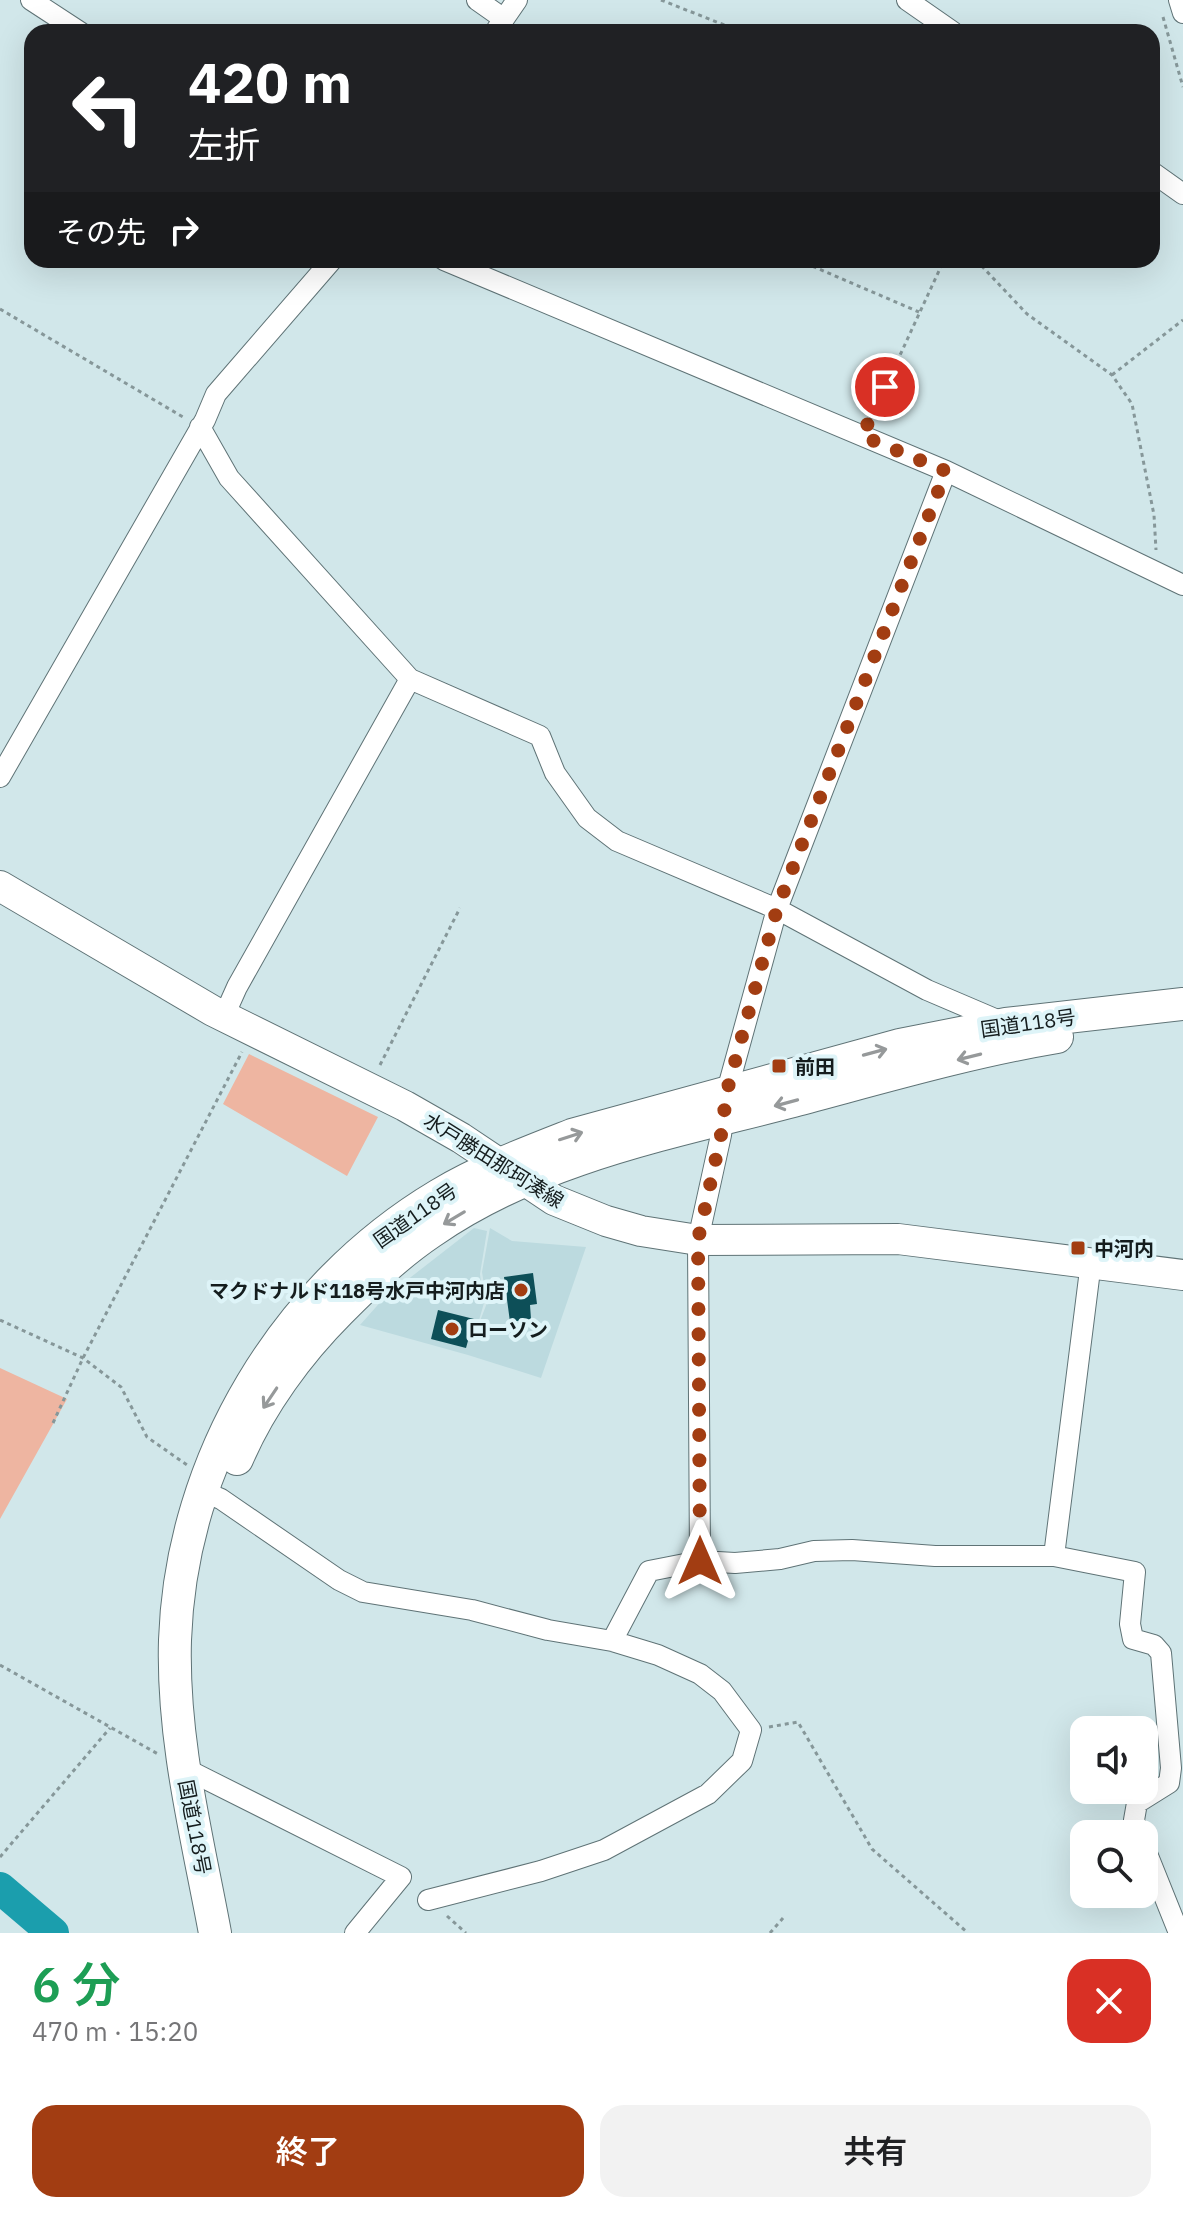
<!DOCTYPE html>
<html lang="ja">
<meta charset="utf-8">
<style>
body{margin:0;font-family:"IBM Plex Sans","Noto Sans JP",sans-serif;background:#f2f2f2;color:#202124;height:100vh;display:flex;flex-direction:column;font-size:30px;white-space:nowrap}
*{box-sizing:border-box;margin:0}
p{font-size:26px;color:#757577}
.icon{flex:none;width:44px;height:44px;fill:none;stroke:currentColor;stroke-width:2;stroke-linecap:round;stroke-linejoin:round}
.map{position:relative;height:1933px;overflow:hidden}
.sheet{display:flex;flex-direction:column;background:#fff;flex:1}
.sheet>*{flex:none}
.hud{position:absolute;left:24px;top:24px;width:1136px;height:244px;border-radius:24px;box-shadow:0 8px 32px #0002;background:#202124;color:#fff;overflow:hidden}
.fabs{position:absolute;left:1070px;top:1716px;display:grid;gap:16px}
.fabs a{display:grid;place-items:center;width:88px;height:88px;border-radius:16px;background:#fff;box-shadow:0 8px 32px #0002;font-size:40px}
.pin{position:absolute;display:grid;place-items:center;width:68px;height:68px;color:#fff;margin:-34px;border:4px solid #fff;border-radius:50%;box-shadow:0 2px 8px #0007}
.me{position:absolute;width:88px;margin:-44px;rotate:0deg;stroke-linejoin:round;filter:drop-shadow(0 0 6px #0008)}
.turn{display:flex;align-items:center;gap:28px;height:168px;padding:0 32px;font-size:36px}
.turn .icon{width:104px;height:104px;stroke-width:2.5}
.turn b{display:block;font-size:56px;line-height:68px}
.then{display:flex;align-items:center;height:76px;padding:0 32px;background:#0003;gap:16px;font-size:30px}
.round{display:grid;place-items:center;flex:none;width:84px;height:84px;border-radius:24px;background:#f2f2f2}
.summary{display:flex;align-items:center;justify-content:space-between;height:136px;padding:0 32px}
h1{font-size:48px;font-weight:600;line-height:60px;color:#1e9e55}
.action{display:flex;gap:16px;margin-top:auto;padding:16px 32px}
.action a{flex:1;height:92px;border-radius:24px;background:#a23d12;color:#fff;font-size:32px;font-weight:600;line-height:92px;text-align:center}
.action a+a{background:#f2f2f2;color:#202124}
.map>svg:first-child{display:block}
.built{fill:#bcdadf}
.green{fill:#eeb5a1}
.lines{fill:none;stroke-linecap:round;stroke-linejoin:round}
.river{stroke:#1b9ead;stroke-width:32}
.building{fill:#0d4f58}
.minor-casing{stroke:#5f7376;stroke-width:22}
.primary-casing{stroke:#5f7376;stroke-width:32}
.trunk-casing{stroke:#5f7376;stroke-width:34}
.path{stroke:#869799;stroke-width:3;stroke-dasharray:4 4;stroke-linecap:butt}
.minor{stroke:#fff;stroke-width:20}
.primary{stroke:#fff;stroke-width:30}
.trunk{stroke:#fff;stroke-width:32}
.oneway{stroke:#96999a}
.route{stroke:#a23d12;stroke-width:14;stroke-dasharray:0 25.2}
.poi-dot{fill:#a23d12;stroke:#def4f8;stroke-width:3}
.labels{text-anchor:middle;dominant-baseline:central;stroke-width:8;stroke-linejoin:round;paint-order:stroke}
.street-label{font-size:20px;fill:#151d1e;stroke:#def4f8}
.poi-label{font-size:20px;font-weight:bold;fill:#151d1e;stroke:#def4f8;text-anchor:start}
</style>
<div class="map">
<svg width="1183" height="1933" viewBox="0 0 1183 1933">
<rect width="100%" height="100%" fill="#d1e7ea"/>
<path class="built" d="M474,1228L487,1231L480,1274L484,1303L475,1334L487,1303L482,1272L490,1228L512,1241L586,1247L541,1378L468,1355L360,1325L384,1298Z"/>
<path class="green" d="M249,1054L378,1117L347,1176L223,1104Z
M0,1368L67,1399L0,1519Z"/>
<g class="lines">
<path class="river" d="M0,1888L53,1933"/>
</g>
<path class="building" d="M533,1273L537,1304L530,1305L531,1319L510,1322L504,1277Z
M438,1310L474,1319L466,1348L431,1339Z"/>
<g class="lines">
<defs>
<path id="minor" d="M31,0L80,32
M477,0L504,19
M907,0L953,32
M1179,0L1183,13
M495,32L517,0
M1152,172L1183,194
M444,260L946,471L1183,585
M200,427L229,478L410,679
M0,777L205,420L216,394L332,260
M224,1016L237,987L410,679L540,736L555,773L587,818L617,841L777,909L927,990L1002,1022
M1091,1262L1054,1556L1135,1572L1130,1624L1133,1639L1154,1645L1161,1653L1171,1768L1169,1783L1137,1803L1134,1820L1139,1834
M202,1491L221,1499L339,1580L363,1592L472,1610L548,1630L612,1641L658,1655L700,1674L722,1691L751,1730L742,1761L708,1794L604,1850L541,1871L428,1900
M700,1561L735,1563L780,1559L814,1551L852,1550L935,1556H1054
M612,1641L649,1571L700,1561L698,1240L721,1135L727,1091L777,909L946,471
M182,1767L401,1877L355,1933
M1144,1846L1179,1933"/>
<path id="primary" d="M0,886L213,1011L405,1106L461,1138L554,1200L606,1221L641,1231L698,1240L898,1239L1183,1275"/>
<path id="trunk" d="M237,1459C260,1405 298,1353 340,1311C368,1283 397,1255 431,1232C537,1158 670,1133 793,1101C880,1078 968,1052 1057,1037
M215,1933C197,1836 172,1739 175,1640C181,1459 285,1287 439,1195C481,1170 526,1153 572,1135L900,1045L1006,1024L1183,1004"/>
</defs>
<use href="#minor" class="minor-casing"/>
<use href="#primary" class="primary-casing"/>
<use href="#trunk" class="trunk-casing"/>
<path class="path" d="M661,0L742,32
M1163,17L1183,87
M798,260L919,312
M976,260L1027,314L1112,375L1132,404L1154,515L1156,550
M0,309L183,417
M1112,375L1183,320
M870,420L944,260
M380,1065L460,908
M0,1320L83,1358L121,1387L147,1437L187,1465
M53,1423L83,1358L242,1052
M0,1665L158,1754
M769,1727L798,1722L872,1849L968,1933
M0,1857L110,1728
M447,1916L466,1933
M770,1933L783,1918"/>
<use href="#minor" class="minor"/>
<use href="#primary" class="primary"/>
<use href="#trunk" class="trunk"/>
</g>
<defs><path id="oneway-shaft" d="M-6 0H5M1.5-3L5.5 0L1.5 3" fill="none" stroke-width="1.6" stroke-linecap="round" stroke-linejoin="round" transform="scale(2)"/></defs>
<g class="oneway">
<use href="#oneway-shaft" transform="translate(875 1052) rotate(-15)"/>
<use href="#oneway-shaft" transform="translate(969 1057) rotate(166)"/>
<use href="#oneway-shaft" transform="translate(786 1103) rotate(165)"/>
<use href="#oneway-shaft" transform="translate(571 1136) rotate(-18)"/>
<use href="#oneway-shaft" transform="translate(454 1218) rotate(149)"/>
<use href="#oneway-shaft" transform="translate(270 1398) rotate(124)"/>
</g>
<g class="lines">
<path class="route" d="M700,1561L698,1240L721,1135L727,1091L777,909L946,471L862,436L885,387"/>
</g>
<g class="poi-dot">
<rect x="771" y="1058" width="16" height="16" rx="4"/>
<rect x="1070" y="1240" width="16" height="16" rx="4"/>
<circle cx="521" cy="1290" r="8"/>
<circle cx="452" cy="1329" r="8"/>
</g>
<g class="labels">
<g class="street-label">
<text transform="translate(1028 1023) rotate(-8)">国道118号</text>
<text transform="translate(494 1160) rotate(32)">水戸勝田那珂湊線</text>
<text transform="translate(415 1215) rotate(-35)">国道118号</text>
<text transform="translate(195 1827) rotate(79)">国道118号</text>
</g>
<g class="poi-label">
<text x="795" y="1066">前田</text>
<text x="1094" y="1248">中河内</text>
<text x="505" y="1290" text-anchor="end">マクドナルド118号水戸中河内店</text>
<text x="468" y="1329">ローソン</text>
</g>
</g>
</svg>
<div class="fabs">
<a><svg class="icon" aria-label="sound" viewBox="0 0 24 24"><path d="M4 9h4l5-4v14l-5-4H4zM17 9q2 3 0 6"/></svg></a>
<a><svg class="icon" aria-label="search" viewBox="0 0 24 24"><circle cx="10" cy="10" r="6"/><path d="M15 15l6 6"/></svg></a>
</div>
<div class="pin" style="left:885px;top:387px;background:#d93025"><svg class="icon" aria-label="arrive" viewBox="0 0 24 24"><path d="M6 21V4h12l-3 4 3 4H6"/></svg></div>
<svg class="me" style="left:700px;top:1561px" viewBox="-20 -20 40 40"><path d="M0-17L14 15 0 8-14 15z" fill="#a23d12" stroke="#fff" stroke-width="4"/></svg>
<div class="hud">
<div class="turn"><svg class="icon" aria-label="left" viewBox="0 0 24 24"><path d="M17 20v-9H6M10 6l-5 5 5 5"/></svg><div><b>420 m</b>左折</div></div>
<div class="then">その先<svg class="icon" aria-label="right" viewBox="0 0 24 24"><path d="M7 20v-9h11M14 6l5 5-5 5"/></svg></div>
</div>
</div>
<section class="sheet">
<div class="summary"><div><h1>6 分</h1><p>470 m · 15:20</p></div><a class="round" style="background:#d93025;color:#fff"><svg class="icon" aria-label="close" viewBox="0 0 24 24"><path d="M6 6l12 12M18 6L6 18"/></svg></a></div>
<div class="action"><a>終了</a><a>共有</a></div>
</section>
